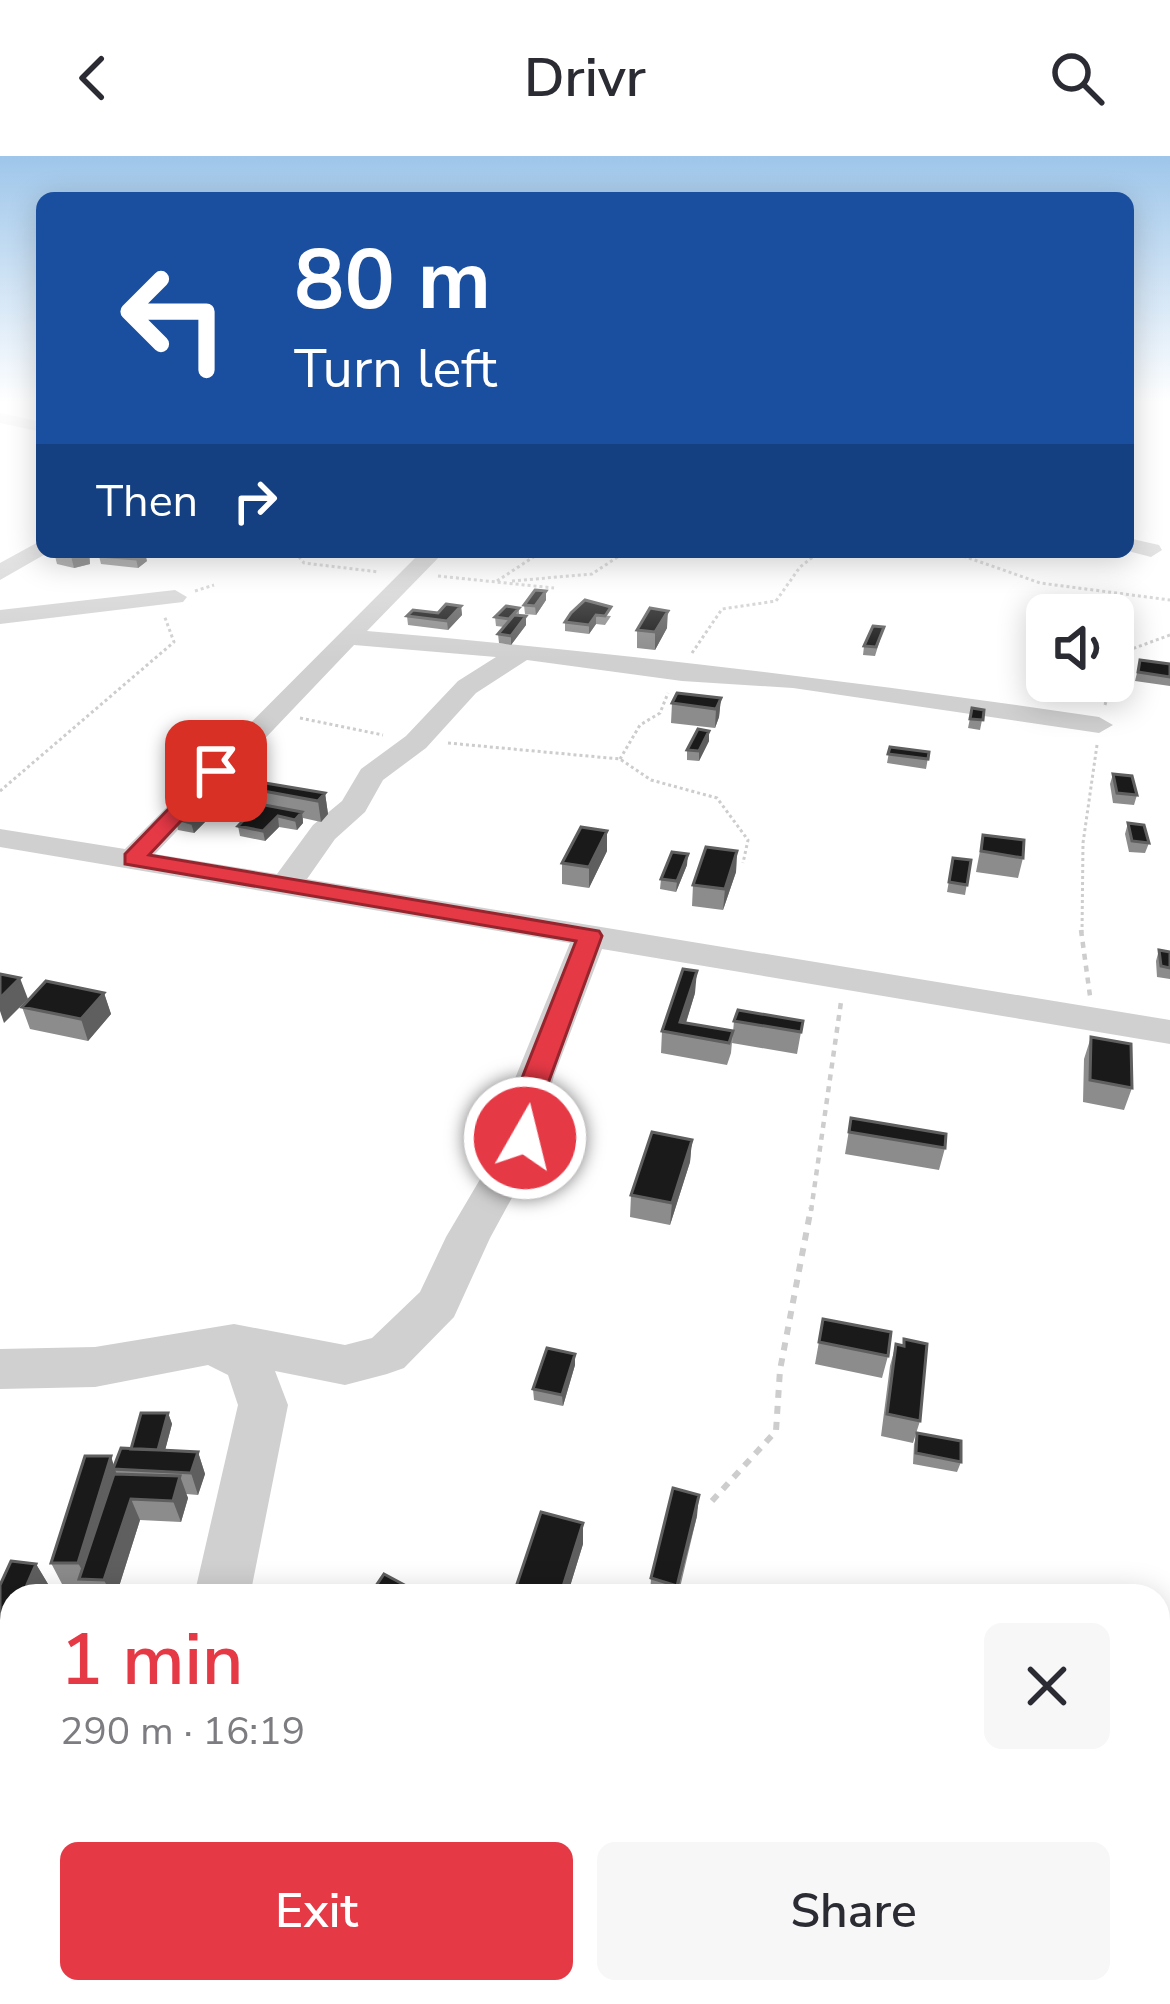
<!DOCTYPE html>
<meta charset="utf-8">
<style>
body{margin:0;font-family:"Nunito Sans",sans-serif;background:#f7f7f7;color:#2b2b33;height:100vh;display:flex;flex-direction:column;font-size:45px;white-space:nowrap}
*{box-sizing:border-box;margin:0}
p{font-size:39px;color:#7c7c81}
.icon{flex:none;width:66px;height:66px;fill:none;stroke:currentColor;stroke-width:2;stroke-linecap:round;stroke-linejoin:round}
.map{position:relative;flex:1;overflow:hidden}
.side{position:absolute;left:0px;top:1428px;width:1170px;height:420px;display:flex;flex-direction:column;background:#fff;border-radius:36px 36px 0 0;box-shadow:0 6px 30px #0003}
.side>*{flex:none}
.banner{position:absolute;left:36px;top:36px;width:1098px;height:366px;border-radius:18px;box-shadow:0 6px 30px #0003;background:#1a4fa0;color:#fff;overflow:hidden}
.buttons{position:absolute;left:1026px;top:438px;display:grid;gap:24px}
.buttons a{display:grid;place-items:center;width:108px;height:108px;border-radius:18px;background:#fff;box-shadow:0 6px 30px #0003;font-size:60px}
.pin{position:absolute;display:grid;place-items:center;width:102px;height:102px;color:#fff;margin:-51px;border-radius:24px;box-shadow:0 6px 18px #0006}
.me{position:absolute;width:132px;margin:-66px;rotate:8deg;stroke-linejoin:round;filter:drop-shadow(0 0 9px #0008)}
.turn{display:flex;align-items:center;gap:42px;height:252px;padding:0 60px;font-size:54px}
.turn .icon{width:156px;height:156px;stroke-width:2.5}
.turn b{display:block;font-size:84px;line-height:102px}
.then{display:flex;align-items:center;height:114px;padding:0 60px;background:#0003;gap:24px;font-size:45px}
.round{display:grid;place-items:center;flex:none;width:126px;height:126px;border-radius:18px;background:#f7f7f7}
.summary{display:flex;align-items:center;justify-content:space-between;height:204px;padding:0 60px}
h1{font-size:72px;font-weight:600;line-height:90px;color:#e63946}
.button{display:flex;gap:24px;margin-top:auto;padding:24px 60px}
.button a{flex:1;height:138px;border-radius:18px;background:#e63946;color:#fff;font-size:48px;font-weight:600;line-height:138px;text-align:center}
.button a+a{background:#f7f7f7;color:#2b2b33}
header{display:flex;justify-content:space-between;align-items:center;height:156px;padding:0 60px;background:#fff;font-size:54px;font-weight:600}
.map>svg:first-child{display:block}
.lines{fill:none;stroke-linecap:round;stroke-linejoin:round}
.path-far2{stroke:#cdcdcd;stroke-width:3;stroke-dasharray:3 3;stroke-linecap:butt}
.path-far1{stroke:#cdcdcd;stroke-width:4.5;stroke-dasharray:6 6;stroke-linecap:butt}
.path{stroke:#cdcdcd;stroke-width:6;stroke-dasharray:8 8;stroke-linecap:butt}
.minor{fill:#d0d0d0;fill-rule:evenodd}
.wall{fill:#8c8c8c}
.shaded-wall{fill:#5f5f5f}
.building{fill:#1a1a1a;stroke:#5f5f5f;stroke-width:3}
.route{fill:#e63946;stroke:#96252e;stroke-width:3}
</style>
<header><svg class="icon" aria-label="back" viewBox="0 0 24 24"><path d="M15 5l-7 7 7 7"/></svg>Drivr<svg class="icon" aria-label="search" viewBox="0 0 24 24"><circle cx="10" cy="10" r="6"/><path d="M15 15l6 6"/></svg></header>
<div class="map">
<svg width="1170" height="1848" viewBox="0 0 1170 1848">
<rect width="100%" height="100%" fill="#fff"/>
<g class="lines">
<path class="path-far2" d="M295,396L304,407L379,416
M952,396L1040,427L1170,444
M438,420L554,432
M497,425L535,400
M512,425L592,418L625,396
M195,435L214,429
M692,497L722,453L776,445L800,411L819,396
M1105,549L1109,534L1121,533L1129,494L1170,479
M300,562L383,579
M448,587L620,603L651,624L717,642L748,684L743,707
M620,603L640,569L660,557L668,537
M0,635L174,486L164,459
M1082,777L1083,687L1097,589"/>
<path class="path-far1" d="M1081,774L1090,840
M811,1055L841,846"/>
<path class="path" d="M712,1345L776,1275L780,1214L811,1052"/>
<path class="minor" d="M0,257L42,266V276L0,267Z
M1128,382L1159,389L1162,394L1151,401L1128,395Z
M42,384V396H49L0,424V407Z
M421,396H444L367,475C612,496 856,525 1099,561L1113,569L1099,577L793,532L682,525L527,504L476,537L426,592L383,624L365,656L335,683L307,723L1170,864V888L602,793L554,920L544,955L545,981L490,1082L454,1161L404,1212L387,1218L345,1229L275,1215L288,1249L250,1440H194L238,1249L228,1219L208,1209L95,1231L0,1233V1193L95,1191L234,1168L345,1189L372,1182L420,1136L446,1081L505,981L504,955L516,920L570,787L0,691V673L125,693ZM354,489L496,501L458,525L406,580L361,613L342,645L313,669L277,718L155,698Z
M175,434L187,441L183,446L0,468V454Z
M107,1836H175L172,1848H104Z"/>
</g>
<path class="wall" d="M54,396H89L90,408L74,412L57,408Z
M99,400L147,405L138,412L101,408Z
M546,435V444L536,459L525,458L524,449Z
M461,450L462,459L448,474L408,469L407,460L438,457Z
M519,452V459L526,460V469L511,489L499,487L498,478L504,471L496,470L495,461Z
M571,457L611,460L605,469L596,468L589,478L565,475V466Z
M884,471L875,500L863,499L864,490Z
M667,472L655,494L637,492V474Z
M1140,504L1170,508V530L1135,525Z
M721,542L719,561L715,572L671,567L672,547Z
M984,554L980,574L968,572L970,562Z
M709,575V585L699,605L687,604V594Z
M890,591L929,596L926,613L887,607Z
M1113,618L1137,639L1134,649L1113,647L1110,628Z
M258,634L325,637L328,658L321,666L303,662V667L297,674L279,671L265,685L240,680L238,670L260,649Z
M200,639L239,640L224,654L202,650Z
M207,651L209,662L194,677L178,674L176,663Z
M1128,667L1149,687L1145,697L1129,696L1125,678Z
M607,675V695L589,732L562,728V707Z
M983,679L1023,702L1018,722L976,716Z
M737,695L736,716L723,754L692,750L693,729Z
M953,702L971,704L965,739L947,736Z
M687,709L676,736L660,733L661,723Z
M1159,794L1170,796V823L1157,821L1156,805Z
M104,837L111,858L88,885L30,873L22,851Z
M695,837L686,867L733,875L731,897L727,909L661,897L662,875Z
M734,865H803L797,898L732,887Z
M1091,881L1132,932L1124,954L1083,946L1084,903Z
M851,962L945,992L939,1014L845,998Z
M692,984L690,1006L670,1069L630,1061L631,1039Z
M823,1163L888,1200L882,1222L815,1208Z
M896,1188L903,1189L920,1265L913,1287L881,1280L890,1210Z
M575,1198V1209L563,1250L534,1244L533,1233Z
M168,1257L172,1268L165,1294L198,1296L205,1318L198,1339L186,1338L188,1342L181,1366L140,1364L116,1440H87L81,1428H62L51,1407L114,1309Z
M917,1277L961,1306L957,1316L913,1308L914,1288Z
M697,1360L678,1440H650L651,1422Z
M583,1367V1388L567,1440H516V1431Z
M36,1408L48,1428L12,1440V1541L0,1538V1429Z"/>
<path class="shaded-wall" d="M70,396H89L90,408L74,412Z
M145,396L147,405L138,412L136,403Z
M546,435V444L536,459L535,450Z
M461,450L462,459L448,474L447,465Z
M668,455L667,472L655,494V476Z
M596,459V468L589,478V469Z
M526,460V469L511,489V480Z
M721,542L719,561L715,572L716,553Z
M709,575V585L699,605V595Z
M237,630L239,640L224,654L222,644Z
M325,637L328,658L321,666L318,645Z
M207,651L209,662L194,677L191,667Z
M302,656L303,667L297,674L295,664Z
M278,660L279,671L265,685L263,675Z
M607,675V695L589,732V711Z
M737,695L736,716L723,754L725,733Z
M688,698L687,709L676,736L677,725Z
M697,815L695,837L682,879L680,866Z
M20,822L28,843L4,867L0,855V842Z
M104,837L111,858L88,885L81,863Z
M692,984L690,1006L670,1069L672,1047Z
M575,1198V1209L563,1250L562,1239Z
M168,1257L172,1268L162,1306L158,1295Z
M198,1296L205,1318L198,1339L191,1317Z
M111,1300L119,1326L87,1423L78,1407Z
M180,1320L188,1342L181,1366L173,1345Z
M699,1339L697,1360L676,1440L677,1430Z
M131,1343L140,1364L116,1440H112L104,1424Z
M583,1367V1388L567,1440H560Z
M36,1408L48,1428L43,1440H22Z
M12,1462V1484L6,1475Z
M348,1836H360L355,1848H343Z"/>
<path class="building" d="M103,396H145L136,403L99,400Z
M535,434L546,435L535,450L524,449Z
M585,444L611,451L605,460L596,459L589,469L565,466L571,457Z
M446,448L461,450L447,465L407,460L413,454L438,457Z
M506,450L519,452L509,463L495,461Z
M650,452L668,455L655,476L637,474Z
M514,459L526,460L511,480L498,478Z
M873,470L884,471L876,491L864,490Z
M1140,504L1170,508V521L1138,516Z
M677,537L721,542L716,553L672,547Z
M972,552L984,554L983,564L970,563Z
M698,573L709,575L699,595L687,594Z
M890,591L929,596L928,603L888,598Z
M1113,618L1132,620L1137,639L1117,637Z
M215,626L237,630L222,644L200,639Z
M265,627L325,637L318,645L258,634Z
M192,648L207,651L191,667L176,663Z
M259,648L302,656L295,664L278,660L263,675L238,670Z
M1128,667L1144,669L1149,687L1132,685Z
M581,671L607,675L589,711L562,707Z
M983,679L1024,684L1023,702L981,695Z
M706,691L737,695L725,733L693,729Z
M672,696L688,698L677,725L661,723Z
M953,702L971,704L967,729L949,726Z
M1159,794L1170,796V812L1161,810Z
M683,813L697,815L680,866L733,875L729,887L662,875Z
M0,818L20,822L0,842Z
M46,825L104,837L81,863L22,851Z
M738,854L803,865L801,876L734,865Z
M1091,881L1131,888L1132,932L1090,924Z
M851,962L946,978L945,992L849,976Z
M652,976L692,984L672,1047L631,1039Z
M823,1163L891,1176L888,1200L819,1186Z
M904,1183L927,1188L920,1265L887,1258L896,1188L904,1190Z
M547,1192L575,1198L562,1239L533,1233Z
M141,1257H168L158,1294L131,1293Z
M917,1277L961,1285V1306L916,1297Z
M121,1292L198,1296L191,1317L113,1313Z
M85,1300H111L78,1407H51Z
M114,1318L180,1320L173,1345L131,1343L104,1424L79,1423Z
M673,1332L699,1339L677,1430L651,1422Z
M541,1356L583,1367L560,1440H548L516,1431Z
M11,1405L36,1408L22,1440H12V1462L6,1475L0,1474V1429Z
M384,1418L425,1440H369Z
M0,1486L12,1489V1525L0,1521Z
M314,1836H348L343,1848H308Z"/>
<linearGradient id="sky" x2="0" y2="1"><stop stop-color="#9ec6ea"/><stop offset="0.49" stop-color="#fff"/><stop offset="1" stop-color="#fff" stop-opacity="0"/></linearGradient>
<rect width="1170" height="503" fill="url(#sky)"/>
<path class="route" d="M216,609L223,611V620L149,699L599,775L602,780L538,955L540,982L535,989H515L509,955L576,785L125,708V698L209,611Z"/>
</svg>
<div class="buttons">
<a><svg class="icon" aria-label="sound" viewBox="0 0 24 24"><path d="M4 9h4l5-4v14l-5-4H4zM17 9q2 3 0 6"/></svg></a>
</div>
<div class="pin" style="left:216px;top:615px;background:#d93025"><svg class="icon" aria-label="arrive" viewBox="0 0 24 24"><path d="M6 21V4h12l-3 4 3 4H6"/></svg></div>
<svg class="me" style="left:525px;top:982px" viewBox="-20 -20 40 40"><circle r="17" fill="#e63946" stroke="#fff" stroke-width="3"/><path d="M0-11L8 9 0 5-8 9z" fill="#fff"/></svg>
<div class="banner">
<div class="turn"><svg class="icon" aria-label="left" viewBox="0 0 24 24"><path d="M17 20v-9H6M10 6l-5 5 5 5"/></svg><div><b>80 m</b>Turn left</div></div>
<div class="then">Then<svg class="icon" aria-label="right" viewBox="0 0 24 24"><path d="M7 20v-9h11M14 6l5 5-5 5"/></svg></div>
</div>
<section class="side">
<div class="summary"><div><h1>1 min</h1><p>290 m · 16:19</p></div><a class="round"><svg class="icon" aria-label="close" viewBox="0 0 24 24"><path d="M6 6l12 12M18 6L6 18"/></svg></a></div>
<div class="button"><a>Exit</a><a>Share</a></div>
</section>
</div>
